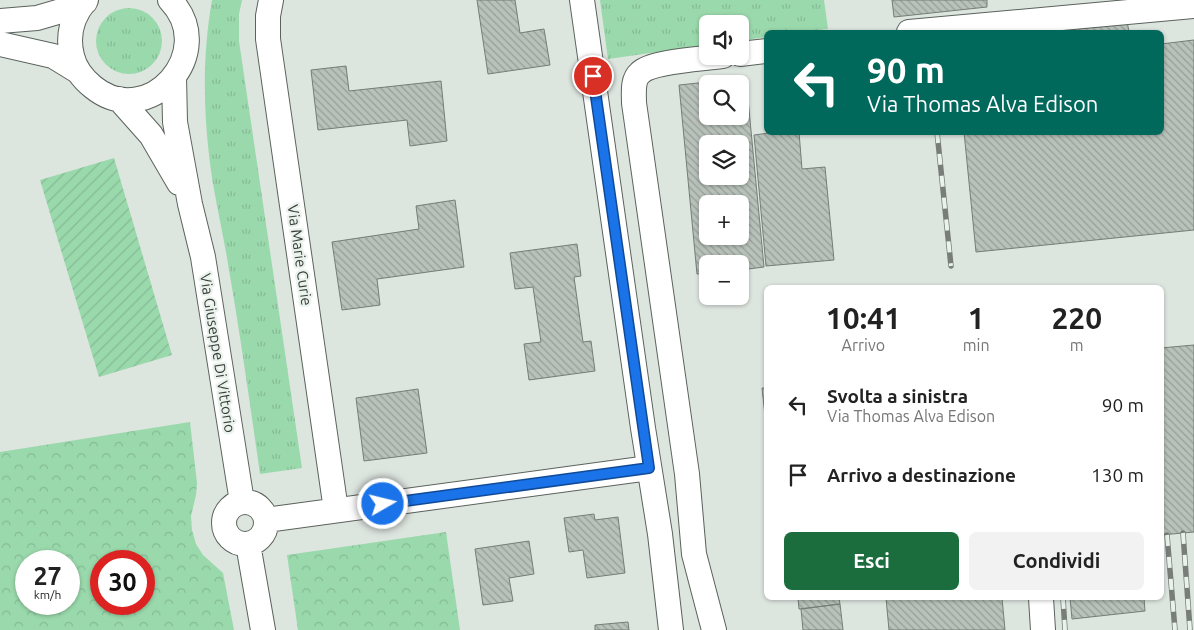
<!DOCTYPE html>
<html lang="it">
<meta charset="utf-8">
<style>
body{margin:0;font-family:Ubuntu,sans-serif;background:#f2f2f2;color:#222;height:100vh;display:flex;flex-direction:column;font-size:19px;white-space:nowrap}
*{box-sizing:border-box;margin:0}
p{font-size:16px;color:#767676}
.icon{flex:none;width:28px;height:28px;fill:none;stroke:currentColor;stroke-width:2;stroke-linecap:round;stroke-linejoin:round}
.map{position:relative;flex:1;overflow:hidden}
.sheet{position:absolute;left:764px;top:285px;width:400px;height:315px;display:flex;flex-direction:column;background:#fff;border-radius:8px;box-shadow:0 1px 4px #0004}
.sheet>*{flex:none}
.banner{position:absolute;left:764px;top:30px;width:400px;height:105px;border-radius:8px;box-shadow:0 1px 4px #0004;background:#00695c;color:#fff;overflow:hidden}
.controls{position:absolute;left:699px;top:15px;display:grid;gap:10px}
.controls a{display:grid;place-items:center;width:50px;height:50px;border-radius:8px;background:#fff;box-shadow:0 1px 4px #0004;font-size:25px}
.speed{position:absolute;left:15px;top:550px;display:flex;gap:10px;font-size:25px;font-weight:700;text-align:center}
.speed>*{display:grid;place-content:center;width:65px;height:65px;border-radius:50%;background:#fff;box-shadow:0 1px 4px #0004;line-height:1}
.speed small{font-size:12px;font-weight:400}
.speed .limit{border:8px solid #d22;background:#fff;color:#111}
.pin{position:absolute;display:grid;place-items:center;width:42px;height:42px;color:#fff;margin:-21px;border:2px solid #fff;border-radius:50%;box-shadow:0 1px 5px #0007}
.me{position:absolute;width:55px;margin:-28px;rotate:82deg;stroke-linejoin:round;filter:drop-shadow(0 0 4px #0008)}
.turn{display:flex;align-items:center;gap:18px;height:105px;padding:0 20px;font-size:22px}
.turn .icon{width:65px;height:65px;stroke-width:2.5}
.turn b{display:block;font-size:35px;line-height:42px}
.eta{display:flex;justify-content:space-evenly;align-items:center;height:85px;text-align:center}
.eta b{font-size:30px;font-weight:700;line-height:35px}
.primary-button{display:flex;gap:10px;margin-top:auto;padding:10px 20px}
.primary-button a{flex:1;height:58px;border-radius:8px;background:#1b6d3e;color:#fff;font-size:20px;font-weight:700;line-height:58px;text-align:center}
.primary-button a+a{background:#f2f2f2;color:#222}
ul{padding:0;list-style:none}
li{display:flex;align-items:center;gap:15px;height:70px;padding:0 20px}
li div{flex:1}
li b{display:block;font-size:19px}
li em{font-style:normal}
.map>svg:first-child{display:block}
.grass{fill:url(#grass-tufts)}
.park{fill:url(#park-crowns);fill-rule:evenodd}
.garden{fill:url(#garden-furrows)}
.building{fill:url(#building-back-hatch);stroke:#767d78;fill-rule:evenodd}
.lines{fill:none;stroke-linecap:round;stroke-linejoin:round}
.minor-casing{stroke:#5b625c;stroke-width:26}
.minor{stroke:#fff;stroke-width:24}
.rail-casing{stroke:#787d79;stroke-width:5.5}
.rail{stroke:#eaf2ec;stroke-width:4;stroke-dasharray:11;stroke-linecap:butt}
.route-casing{stroke:#114b97;stroke-width:12}
.route{stroke:#1a73e8;stroke-width:9}
.labels{text-anchor:middle;dominant-baseline:central;stroke-width:4.5;stroke-linejoin:round;paint-order:stroke}
.street-label{font-size:15px;fill:#3a3d3a;stroke:#eaf2ec}
</style>
<div class="map">
<svg width="1194" height="630" viewBox="0 0 1194 630">
<defs>
<pattern id="grass-tufts" width="24" height="20" patternUnits="userSpaceOnUse" patternTransform="scale(1.25)"><rect width="24" height="20" fill="#9ad9ac"/><path d="M3 7l-1-3M5 7V3M7 7l1-3M15 17l-1-3M17 17v-4M19 17l1-3" fill="none" stroke="#85bb95"/></pattern>
<pattern id="park-crowns" width="20" height="18" patternUnits="userSpaceOnUse" patternTransform="scale(1.25)"><rect width="20" height="18" fill="#9ad9ac"/><path d="M2 6a3 3 0 1 1 6 0M12 15a3 3 0 1 1 6 0" fill="none" stroke="#85bb95"/></pattern>
<pattern id="garden-furrows" width="10" height="10" patternUnits="userSpaceOnUse" patternTransform="scale(1.25)"><rect width="10" height="10" fill="#9ad9ac"/><path d="M-1 1l2-2M0 10L10 0M9 11l2-2" fill="none" stroke="#85bb95"/></pattern>
<pattern id="building-back-hatch" width="6" height="6" patternUnits="userSpaceOnUse" patternTransform="scale(1.25)"><rect width="6" height="6" fill="#b8c1ba"/><path d="M-1 5l2 2M0 0l6 6M5-1l2 2" fill="none" stroke="#979e98"/></pattern>
</defs>
<rect width="100%" height="100%" fill="#dde5df"/>
<path class="grass" d="M212,0H242L239,14V41L302,468L260,474C250,404 240,333 228,264C222,227 213,192 209,155C203,103 203,51 212,0Z
M600,0H824L828,29L800,32H766V37L740,41V24H708L707,45L608,59Z
M96 41a33 33 0 1 1 66 0a33 33 0 1 1-66 0Z"/>
<path class="park" d="M190,422L197,483L196,495L191,516L192,530L196,544L203,555L223,573L234,630H0V452ZM26,561H69V604H26ZM101,561H144V604H101Z
M446,532L460,630H298L287,555Z"/>
<path class="garden" d="M114,158L172,355L99,377L40,180Z"/>
<path class="building" d="M477,0H515L520,33L544,29L550,65L488,74Z
M892,0H987V7L894,17Z
M1127,21L1129,32H1025Z
M1194,40V230L976,252L964,132H1161V44Z
M346,66L349,91L441,81L447,141L410,146L407,120L318,130L311,70Z
M746,78L764,267L740,270V264H708V273L697,274L679,85ZM708,84H740V116H708ZM708,144H740V176H708ZM708,204H740V236H708Z
M777,132H799L802,169L825,167L834,260L766,266L754,135Z
M455,200L464,267L377,279L380,305L342,310L332,242L419,229L416,206Z
M577,244L581,276L574,277L583,342L591,341L595,371L529,380L524,344L541,342L533,287L515,289L510,253Z
M1194,345V532L1161,535V348Z
M762,388H766V425Z
M418,389L427,453L364,461L356,398Z
M594,514L595,520L618,517L625,573L587,578L583,550L569,552L564,518Z
M529,541L534,574L509,578L513,601L483,605L475,549Z
M798,598H839L840,604L799,609Z
M886,598H1002L1005,630H889Z
M1070,598H1144L1145,611L1072,619Z
M840,604L843,630H803L801,609Z
M628,622L629,630H595V625Z"/>
<g class="lines">
<defs>
<path id="minor" d="M86,0C72,16 67,36 72,56C75,69 83,79 93,87C148,132 220,52 170,0
M271,0L268,16V39L336,510
M582,0L643,428L660,534L671,630
M0,21L37,18L61,11L85,2V0
M909,32L1194,6
M0,44L53,56L79,72
M740,54L766,51
M174,77L175,122L190,204L203,257L242,502
M119,99L151,135L179,183
M224 523a21 21 0 1 1 42 0a21 21 0 1 1-42 0Z
M266,520L649,468
M248,544L263,630
M1041,598L1043,630
M714,630L694,554L687,474L634,103C634,93 632,80 640,73C652,61 705,59 723,56"/>
</defs>
<use href="#minor" class="minor-casing"/>
<use href="#minor" class="minor"/>
<defs>
<path id="rail" d="M937,132L951,266
M1183,533L1190,630
M1167,535L1175,630
M1063,598L1065,630"/>
</defs>
<use href="#rail" class="rail-casing"/>
<use href="#rail" class="rail"/>
</g>
<g class="lines">
<defs>
<path id="route" d="M383,504L649,468L593,76"/>
</defs>
<use href="#route" class="route-casing"/>
<use href="#route" class="route"/>
</g>
<g class="labels">
<g class="street-label">
<text transform="translate(300 255) rotate(82)">Via Marie Curie</text>
<text transform="translate(218 353) rotate(81)">Via Giuseppe Di Vittorio</text>
</g>
</g>
</svg>
<div class="controls">
<a><svg class="icon" aria-label="sound" viewBox="0 0 24 24"><path d="M4 9h4l5-4v14l-5-4H4zM17 9q2 3 0 6"/></svg></a>
<a><svg class="icon" aria-label="search" viewBox="0 0 24 24"><circle cx="10" cy="10" r="6"/><path d="M15 15l6 6"/></svg></a>
<a><svg class="icon" aria-label="layers" viewBox="0 0 24 24"><path d="M12 4l9 5-9 5-9-5zM3 14l9 5 9-5"/></svg></a>
<a>+</a>
<a>−</a>
</div>
<div class="speed"><div>27<small>km/h</small></div><div class="limit">30</div></div>
<div class="pin" style="left:593px;top:76px;background:#d93025"><svg class="icon" aria-label="arrive" viewBox="0 0 24 24"><path d="M6 21V4h12l-3 4 3 4H6"/></svg></div>
<svg class="me" style="left:383px;top:504px" viewBox="-20 -20 40 40"><circle r="17" fill="#1a73e8" stroke="#fff" stroke-width="3"/><path d="M0-11L8 9 0 5-8 9z" fill="#fff"/></svg>
<div class="banner">
<div class="turn"><svg class="icon" aria-label="left" viewBox="0 0 24 24"><path d="M17 20v-9H6M10 6l-5 5 5 5"/></svg><div><b>90 m</b>Via Thomas Alva Edison</div></div>
</div>
<section class="sheet">
<div class="eta">
<div><b>10:41</b><p>Arrivo</p></div>
<div><b>1</b><p>min</p></div>
<div><b>220</b><p>m</p></div>
</div>
<ul>
<li><svg class="icon" aria-label="left" viewBox="0 0 24 24"><path d="M17 20v-9H6M10 6l-5 5 5 5"/></svg><div><b>Svolta a sinistra</b><p>Via Thomas Alva Edison</p></div><em>90 m</em></li>
<li><svg class="icon" aria-label="arrive" viewBox="0 0 24 24"><path d="M6 21V4h12l-3 4 3 4H6"/></svg><div><b>Arrivo a destinazione</b></div><em>130 m</em></li>
</ul>
<div class="primary-button"><a>Esci</a><a>Condividi</a></div>
</section>
</div>
